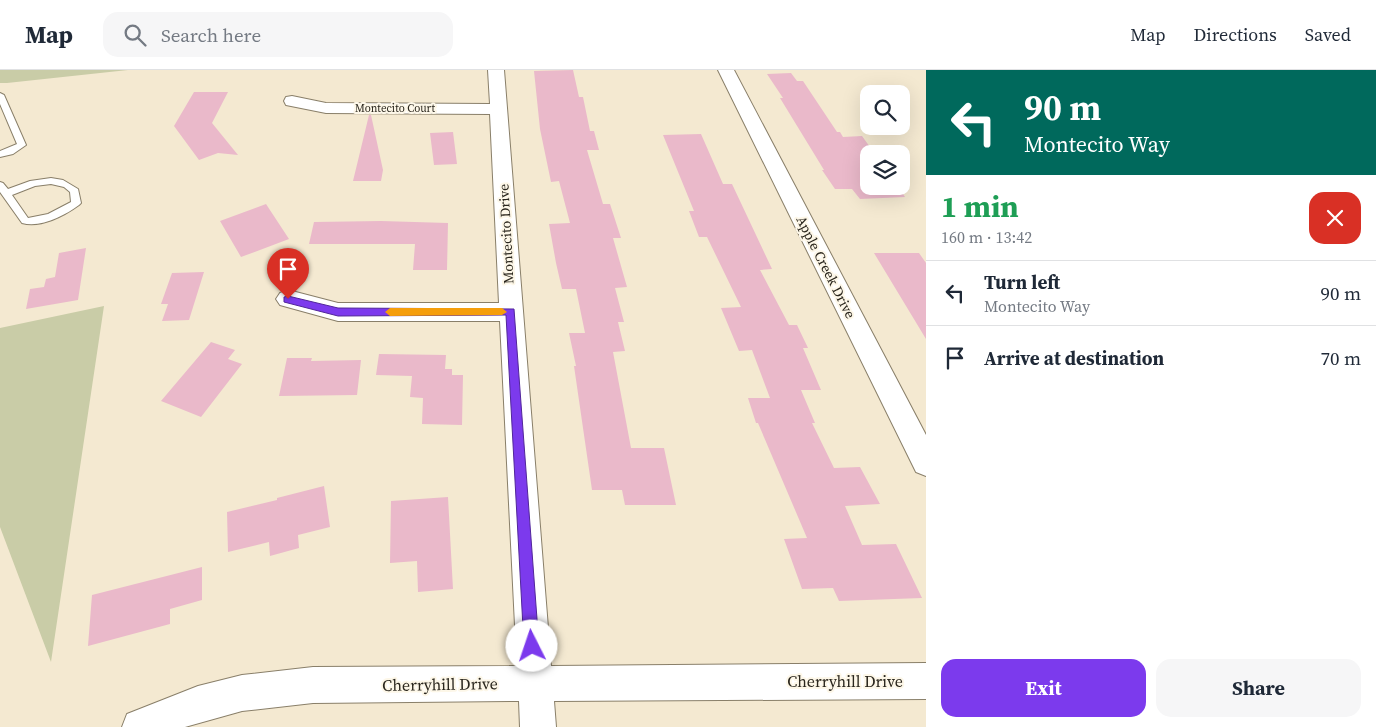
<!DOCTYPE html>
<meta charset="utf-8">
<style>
body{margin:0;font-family:"Source Serif 4",serif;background:#f6f6f7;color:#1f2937;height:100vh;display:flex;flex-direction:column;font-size:19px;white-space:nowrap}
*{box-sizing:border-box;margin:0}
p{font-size:16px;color:#747a83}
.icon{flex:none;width:28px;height:28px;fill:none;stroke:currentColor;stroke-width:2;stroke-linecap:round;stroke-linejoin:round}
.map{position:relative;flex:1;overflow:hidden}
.side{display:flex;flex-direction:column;background:#fff;width:450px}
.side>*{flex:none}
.top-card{background:#00695c;color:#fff;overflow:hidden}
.fabs{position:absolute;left:860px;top:15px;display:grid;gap:10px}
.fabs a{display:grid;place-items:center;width:50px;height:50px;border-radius:10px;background:#fff;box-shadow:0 5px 20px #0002;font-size:25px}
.pin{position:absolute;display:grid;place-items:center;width:42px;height:42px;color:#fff;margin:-51px -21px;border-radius:50% 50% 50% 0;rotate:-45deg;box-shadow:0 0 5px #0007}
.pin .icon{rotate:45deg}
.me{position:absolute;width:55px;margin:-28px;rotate:356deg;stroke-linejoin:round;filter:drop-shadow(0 0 4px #0008)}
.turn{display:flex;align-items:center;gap:18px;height:105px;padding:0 15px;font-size:22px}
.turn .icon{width:65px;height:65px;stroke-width:2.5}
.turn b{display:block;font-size:35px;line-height:42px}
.round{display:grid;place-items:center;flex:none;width:52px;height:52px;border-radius:15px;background:#f6f6f7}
.headline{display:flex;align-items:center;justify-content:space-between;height:85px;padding:0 15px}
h1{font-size:30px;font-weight:700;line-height:38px;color:#1e9e55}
.button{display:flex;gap:10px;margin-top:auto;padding:10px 15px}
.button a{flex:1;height:58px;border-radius:15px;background:#7c3aed;color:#fff;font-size:20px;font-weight:700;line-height:58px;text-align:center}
.button a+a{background:#f6f6f7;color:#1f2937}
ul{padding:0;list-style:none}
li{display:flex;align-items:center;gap:15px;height:65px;padding:0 15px;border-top:1px solid #e0e1e3}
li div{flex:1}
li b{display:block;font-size:19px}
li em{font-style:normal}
header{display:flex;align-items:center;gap:30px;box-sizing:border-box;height:70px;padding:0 25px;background:#fff;border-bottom:1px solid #e0e1e3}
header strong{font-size:24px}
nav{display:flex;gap:28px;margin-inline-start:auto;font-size:18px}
.search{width:350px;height:45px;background:#f6f6f7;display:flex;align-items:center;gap:12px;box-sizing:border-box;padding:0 18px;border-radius:15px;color:#747a83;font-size:19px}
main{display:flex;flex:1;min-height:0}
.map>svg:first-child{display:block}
.green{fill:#c9cca7}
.building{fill:#eab9ca}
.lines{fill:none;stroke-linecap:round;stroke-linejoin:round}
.service-casing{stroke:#897f69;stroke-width:2}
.minor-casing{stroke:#897f69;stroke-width:2}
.service{fill:#fff;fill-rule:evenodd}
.minor{fill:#fff;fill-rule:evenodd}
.route{fill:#7c3aed;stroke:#51269a}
.slow{fill:#f59e0b}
.labels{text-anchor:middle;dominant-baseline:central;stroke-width:4;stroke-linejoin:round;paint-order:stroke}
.far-street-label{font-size:11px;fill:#2a261d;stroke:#fdf7e8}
.street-label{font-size:14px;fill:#2a261d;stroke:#fdf7e8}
.near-street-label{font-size:16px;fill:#2a261d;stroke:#fdf7e8}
</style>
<header>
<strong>Map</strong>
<div class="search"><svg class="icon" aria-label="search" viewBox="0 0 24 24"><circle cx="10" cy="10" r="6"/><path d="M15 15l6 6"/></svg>Search here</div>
<nav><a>Map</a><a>Directions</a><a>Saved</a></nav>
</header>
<main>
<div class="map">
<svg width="926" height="657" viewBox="0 0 926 657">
<rect width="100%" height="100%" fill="#f4e9d1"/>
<path class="green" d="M0,0H128L7,13H0Z
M104,236L51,592L0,457V258Z"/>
<path class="building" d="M573,0L579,27H583L590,61H594L599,80H587L603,134H610L621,168H613L627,217L615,218L624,252H618L625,281L613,282L631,378H664L676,435H625L622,420H592L574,296H576L569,263H585L576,219H562L556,193L549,154L570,153L559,111L551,112L540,59L534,1Z
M791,3L797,11H803L837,62H840L843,67L862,66L875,84H869V116H898L905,127L860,129L852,119H835L822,100H824L780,28H783L767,4Z
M194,22H228L212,53L238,85L218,83L199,90L174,56Z
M369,45H371L383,100L381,111H353Z
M453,62L457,94L434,95L430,63Z
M701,64L723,114H732L772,199L760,200L789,255H797L808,278H803L821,320H801L815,353H812L834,398L860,397L880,434L845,436L862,475L896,474L922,528L839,531L833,518L802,519L784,469L807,468L758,353H756L748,328H770L752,280L739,281L721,238L741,237L707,167H699L689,141H694L663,65Z
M266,134L289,169L241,187L220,151Z
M381,151L448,153L447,200H413L415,174H309L314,152Z
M86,178L78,230L26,239L30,219L44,217L46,209L55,207L59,183Z
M874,183H919L926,193V269Z
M204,202L189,250L162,251L168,234H161L172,203Z
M211,272L235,280L228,289L242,294L201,347L161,331Z
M379,284L446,285L445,299H452V305H463L462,355L422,354L423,328L410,327L412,306L376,305Z
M287,288H312L311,291L361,290L357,325L279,326Z
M324,416L330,457L298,465L299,478L270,486L269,472L228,482L227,442L277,430V428Z
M448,427L453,519L418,522L417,491L390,493L391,431Z
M202,497V530L170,539V554L88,576L92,525Z"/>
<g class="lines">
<defs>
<path id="service" d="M0,23L4,25L26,75L13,84L0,87V81L17,74L0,34Z
M51,108L63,110L78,119L81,133L79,135C64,146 41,158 22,153L0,122V112L3,113L8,119L30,111ZM51,114L64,117L70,122L71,132L48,144L28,148L12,125L35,116Z"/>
<path id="minor" d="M488,0H504L551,596L926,593V629L554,631L556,657H520L519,631L313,633L242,641L185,657H122L127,644L198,616L242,605L313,597L517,596L500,251H338L280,235L276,229L280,223L288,220L338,233H499L490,44L326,43L286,35L284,31L286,27L292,26L326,33L490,34Z
M718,0H734L926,365V406L916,402Z"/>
</defs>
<use href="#service" class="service-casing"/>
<use href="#minor" class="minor-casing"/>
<use href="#service" class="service"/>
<use href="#minor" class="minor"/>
</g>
<path class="route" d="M288,226L338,238L514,239L539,576L537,581L532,583L526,581L524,576L506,245L338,246L284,232V227Z"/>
<path class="slow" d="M390,238H502L507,242L502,245L390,246L385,242Z"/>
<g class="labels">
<g class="far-street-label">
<text x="395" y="38">Montecito Court</text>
</g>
<g class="street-label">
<text transform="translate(506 164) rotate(-93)">Montecito Drive</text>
<text transform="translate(826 197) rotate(63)">Apple Creek Drive</text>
</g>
<g class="near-street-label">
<text x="845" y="611">Cherryhill Drive</text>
<text transform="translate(440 614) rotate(-1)">Cherryhill Drive</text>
</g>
</g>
</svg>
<div class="fabs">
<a><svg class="icon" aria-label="search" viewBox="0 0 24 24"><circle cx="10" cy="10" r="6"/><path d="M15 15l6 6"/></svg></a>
<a><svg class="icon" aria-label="layers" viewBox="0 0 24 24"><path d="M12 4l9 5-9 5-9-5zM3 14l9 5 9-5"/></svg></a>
</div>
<div class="pin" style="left:288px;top:229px;background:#d93025"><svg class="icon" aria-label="arrive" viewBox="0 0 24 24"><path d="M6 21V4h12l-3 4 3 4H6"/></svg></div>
<svg class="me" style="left:532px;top:576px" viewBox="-20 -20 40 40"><circle r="19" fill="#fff"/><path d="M0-13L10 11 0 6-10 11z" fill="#7c3aed"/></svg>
</div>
<section class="side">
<div class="top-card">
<div class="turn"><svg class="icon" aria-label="left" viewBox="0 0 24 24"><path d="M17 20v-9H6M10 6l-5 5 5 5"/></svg><div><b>90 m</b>Montecito Way</div></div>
</div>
<div class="headline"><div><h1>1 min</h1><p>160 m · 13:42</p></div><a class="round" style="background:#d93025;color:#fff"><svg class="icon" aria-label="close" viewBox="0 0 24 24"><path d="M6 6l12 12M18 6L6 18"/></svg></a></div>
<ul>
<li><svg class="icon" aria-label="left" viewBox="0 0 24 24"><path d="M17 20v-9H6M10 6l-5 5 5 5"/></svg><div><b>Turn left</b><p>Montecito Way</p></div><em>90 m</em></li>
<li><svg class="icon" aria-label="arrive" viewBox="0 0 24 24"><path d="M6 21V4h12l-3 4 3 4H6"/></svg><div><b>Arrive at destination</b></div><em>70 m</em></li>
</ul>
<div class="button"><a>Exit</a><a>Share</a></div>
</section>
</main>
